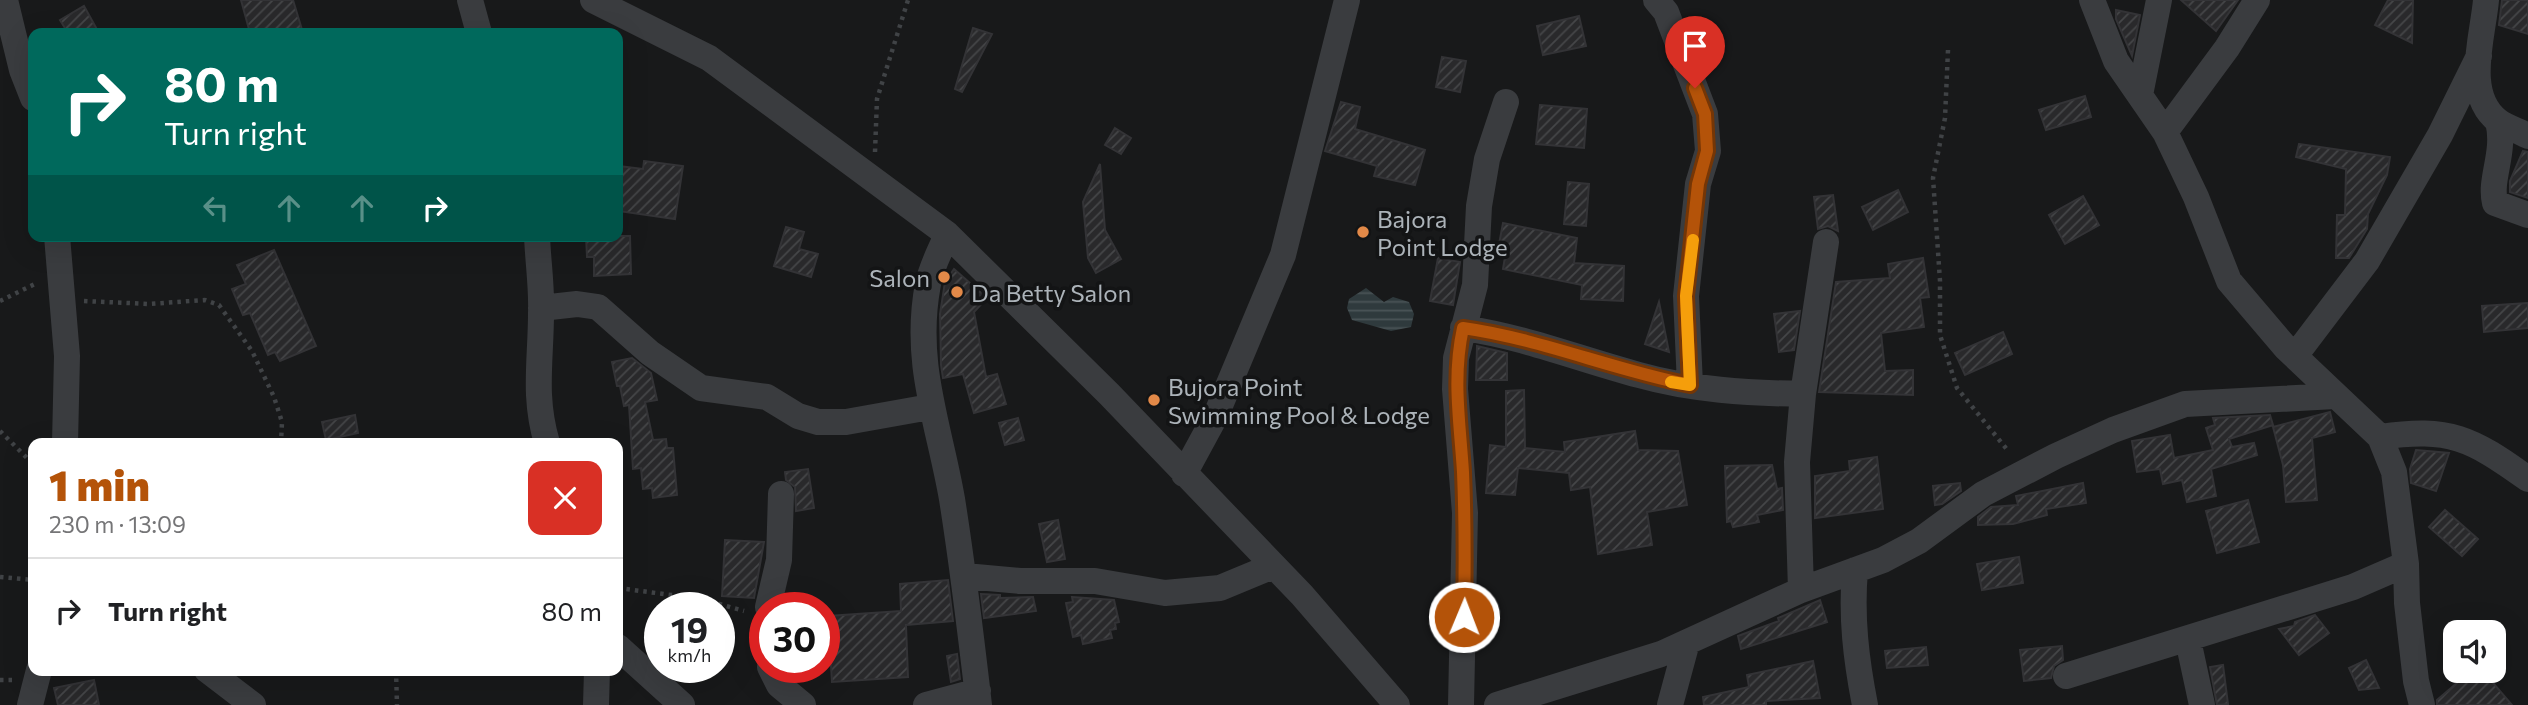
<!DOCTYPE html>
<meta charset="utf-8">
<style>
body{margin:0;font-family:Commissioner,sans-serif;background:#f6f6f6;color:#202124;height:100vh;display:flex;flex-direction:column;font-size:26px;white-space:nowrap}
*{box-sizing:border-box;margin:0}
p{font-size:23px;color:#757577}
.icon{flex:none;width:38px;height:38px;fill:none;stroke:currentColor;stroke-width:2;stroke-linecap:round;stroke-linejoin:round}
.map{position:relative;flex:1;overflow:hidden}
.sheet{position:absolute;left:28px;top:438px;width:595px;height:238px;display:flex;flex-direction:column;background:#fff;border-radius:14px;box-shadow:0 7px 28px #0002}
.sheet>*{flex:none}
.banner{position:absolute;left:28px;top:28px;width:595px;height:214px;border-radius:14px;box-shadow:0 7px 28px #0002;background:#00695c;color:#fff;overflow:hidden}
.fabs{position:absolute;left:2443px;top:620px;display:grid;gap:14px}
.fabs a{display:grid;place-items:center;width:63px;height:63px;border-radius:14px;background:#fff;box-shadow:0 7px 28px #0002;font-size:35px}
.speed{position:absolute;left:644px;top:592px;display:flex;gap:14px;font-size:35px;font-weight:700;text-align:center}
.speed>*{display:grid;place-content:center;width:91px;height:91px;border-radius:50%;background:#fff;box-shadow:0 7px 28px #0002;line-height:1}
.speed small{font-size:18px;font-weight:400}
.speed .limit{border:10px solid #d22;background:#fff;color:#111}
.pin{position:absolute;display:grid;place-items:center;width:60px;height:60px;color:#fff;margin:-72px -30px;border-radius:50% 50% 50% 0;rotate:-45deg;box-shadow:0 0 7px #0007}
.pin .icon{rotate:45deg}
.me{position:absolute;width:77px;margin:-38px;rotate:1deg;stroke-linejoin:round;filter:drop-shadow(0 0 5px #0008)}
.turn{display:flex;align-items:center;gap:24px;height:147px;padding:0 21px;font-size:32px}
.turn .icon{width:91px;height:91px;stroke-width:2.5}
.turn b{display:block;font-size:49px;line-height:60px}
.lanes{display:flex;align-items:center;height:66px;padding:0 21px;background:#0003;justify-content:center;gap:35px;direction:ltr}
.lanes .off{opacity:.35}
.round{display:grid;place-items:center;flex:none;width:74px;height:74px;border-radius:14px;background:#f6f6f6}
.headline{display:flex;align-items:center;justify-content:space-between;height:119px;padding:0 21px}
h1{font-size:42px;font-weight:800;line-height:52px;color:#b45309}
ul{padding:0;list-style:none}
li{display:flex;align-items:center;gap:21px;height:105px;padding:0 21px;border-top:2px solid #e0e0e0}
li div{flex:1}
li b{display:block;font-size:26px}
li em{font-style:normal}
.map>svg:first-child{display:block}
.water{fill:url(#water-rules)}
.building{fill:url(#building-hatch);stroke:#333336;stroke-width:2}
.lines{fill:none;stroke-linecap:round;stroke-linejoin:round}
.path{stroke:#404346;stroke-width:4.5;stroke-dasharray:3.5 5;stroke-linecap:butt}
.street{stroke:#3a3c3f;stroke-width:26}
.route-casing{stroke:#753606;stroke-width:18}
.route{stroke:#b45309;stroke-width:12}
.slow{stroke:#f59e0b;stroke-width:12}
.poi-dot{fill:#e28948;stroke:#131415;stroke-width:2.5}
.labels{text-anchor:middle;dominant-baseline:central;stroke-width:7;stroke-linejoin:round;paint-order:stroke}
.poi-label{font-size:24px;fill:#acb3b9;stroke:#131415;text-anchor:start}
</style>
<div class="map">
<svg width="2528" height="705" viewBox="0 0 2528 705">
<defs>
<pattern id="water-rules" width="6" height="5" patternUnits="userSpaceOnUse" patternTransform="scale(1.75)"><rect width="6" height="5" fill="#2f3a3d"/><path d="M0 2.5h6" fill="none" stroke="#4a5457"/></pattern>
<pattern id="building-hatch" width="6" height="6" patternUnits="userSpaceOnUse" patternTransform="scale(1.75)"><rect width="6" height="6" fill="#29292b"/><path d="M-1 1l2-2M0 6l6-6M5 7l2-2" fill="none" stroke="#454648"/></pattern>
</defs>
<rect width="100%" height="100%" fill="#18191a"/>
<path class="water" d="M1366,288L1384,302L1393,297L1409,302L1414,314L1411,327L1391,331L1352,320L1347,308L1349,299Z"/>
<path class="building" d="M241,0H293L303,33H250Z
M2181,0H2238L2216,31Z
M2388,0H2413L2412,43L2375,25Z
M2502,0H2528V34L2499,25Z
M84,6L99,33H68L60,20Z
M2116,10L2140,15L2132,56L2116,19Z
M1579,16L1586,46L1543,55L1537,26Z
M973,28L992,34L962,92L955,89Z
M1442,57L1466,61L1460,92L1436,87Z
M2085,96L2091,117L2046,130L2039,110Z
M1341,102L1360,107L1355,129L1425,150L1415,185L1374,176L1377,166L1325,151Z
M1540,105L1587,109L1584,148L1536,144Z
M1115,128L1131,138L1121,154L1105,145Z
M2299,144L2390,157L2387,175L2368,214L2367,229L2349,258H2336L2337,215H2345L2346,169L2296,157Z
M2523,151L2528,152V198L2510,192V181Z
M644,161L683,166L675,219L618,211V166L643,169Z
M1100,164L1105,230L1121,259L1096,273L1088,258L1083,202Z
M1568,182L1589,184L1586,226L1564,224Z
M1898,190L1908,212L1873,230L1862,207Z
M1833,195L1838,231L1828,226L1818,229L1814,197Z
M2083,196L2099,225L2065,244L2049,215Z
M1503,223L1577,238L1574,263L1624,266L1623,301L1581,299L1582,285L1503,269L1505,257L1497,255Z
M786,227L804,232L799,249L818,254L811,277L774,266Z
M586,236H630L631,274L594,276V257H587Z
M274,250L316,346L280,361L275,352L268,355L250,313L243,315L232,289L246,284L237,265Z
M1438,258L1460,262L1453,305L1430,301Z
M1923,258L1929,297L1920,298L1924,327L1881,333L1885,371L1913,370V395L1819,392L1836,282L1890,278L1888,264Z
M954,269L987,298L974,312L986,377L997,374L1006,404L974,413L963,374L943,378L941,365L940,314L945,282Z
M1659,302L1669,352L1645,344Z
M2528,303V328L2484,332L2482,306Z
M1800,311L1794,350L1779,352L1774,314Z
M2003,332L2012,354L1965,375L1955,353Z
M1477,346L1507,353V380H1476Z
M632,358L651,373L657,400L645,402L653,440L666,439L667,448H673L677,495L653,498L652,488L643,489L641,468L633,469L629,405L624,406L620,386H617L612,362Z
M1524,390L1525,448L1565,452L1564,442L1635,431L1638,450L1678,451L1687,505L1647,512L1652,545L1598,554L1590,487L1571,490L1569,473L1518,468L1515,495L1486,493L1490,445L1506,447V391Z
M2330,412L2335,432L2312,438L2317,500L2286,502L2283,465L2273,427Z
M355,415L358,433L326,440L322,422Z
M2270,415L2273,425L2229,439L2232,447L2254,443L2257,455L2211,469L2216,496L2187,502L2182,480L2163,484L2160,469L2137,472L2132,441L2170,435L2174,458L2213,450L2206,428L2215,425L2213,418Z
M1018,418L1024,440L1005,445L999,423Z
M2416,450L2449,453L2436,491L2411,483L2410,469Z
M1877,457L1883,509L1815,518V476L1850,471L1849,461Z
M1772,465L1777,489L1782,488L1783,510L1757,515L1759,522L1733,527L1731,521L1727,522L1725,466Z
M808,469L814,508L796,511L795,487L786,480L785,472Z
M1960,483L1961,491L1942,504L1935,505L1933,486Z
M2083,483L2086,503L2046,509L2047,515L2013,524L1978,525V517L1991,507L2018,505L2016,496Z
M2248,500L2259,542L2217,553L2206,511Z
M2445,510L2478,539L2462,556L2429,527Z
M1058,520L1065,559L1047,562L1039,524Z
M725,540L764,542L754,598L722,596Z
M2019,557L2023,583L1982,590L1977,564Z
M948,580L953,621L906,625L908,677L832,682L828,616L901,611L900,584Z
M981,594L1000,595V598L1033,597L1036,611L984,618Z
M1072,597L1114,600L1119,622L1115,623L1116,629L1110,630L1112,638L1083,644L1081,635L1073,637L1066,603L1073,602Z
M1820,600L1827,622L1741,649L1738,636L1779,621L1778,618Z
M2315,615L2329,633L2299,655L2279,629L2294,626L2295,622Z
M2062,646L2063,660L2054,666L2051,678L2024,681L2020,650Z
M1926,647L1928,665L1887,668L1885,651Z
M957,654L960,679L951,682L947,656Z
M2366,660L2379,688L2359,690L2349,668Z
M1813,661L1820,698L1766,701V705H1704L1703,697L1749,687L1747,675Z
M2223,665L2228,704L2217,705L2210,667Z
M2472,670H2482L2512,705H2437V700Z
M94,680L99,705H58L54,688Z"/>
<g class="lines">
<path class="path" d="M1948,50L1945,118L1933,178L1940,281V335L1957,388L2009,452
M875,152L877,99L908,0
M0,301L37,283
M84,301L149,304L205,300L219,305L252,351L274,397L282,422L281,443
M0,431L33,464
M0,577L33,580
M618,588L702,599L744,611
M396,670L397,705
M0,680H13"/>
<path class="street" d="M5,0L22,70L33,98
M470,0L479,33
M593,0L709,58L947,234L1109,394L1302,595L1397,705
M1656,0L1666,12L1705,114L1708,151L1698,184L1686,296L1690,385
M2092,0L2116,61L2165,132L2196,197L2229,281L2286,348L2380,437L2394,472L2406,564L2407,603L2416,681L2422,705
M2486,0C2483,37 2463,94 2498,121C2506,127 2519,131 2528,136
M2140,95L2159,0
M2498,121C2506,153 2489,178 2495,203L2528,215
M2165,132L2227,48L2257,0
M947,234C941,250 931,267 928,284C913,363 939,424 952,499C963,568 971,636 979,705
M57,236L67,356L65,443
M537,236C538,262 542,287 541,313C541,360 533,396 547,443
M541,308L577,304L598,307L650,353L701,388L767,397L798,416L818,422H846L930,407
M1463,328C1525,337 1579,359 1639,375C1692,390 1748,393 1803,394
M2295,356L2367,261L2440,135L2479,56
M2380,437C2450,427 2471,438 2528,479
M1184,474L1216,415L1283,255L1347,0
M1855,570C1851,617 1856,659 1865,705
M965,576L1020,581H1095L1165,593L1220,588L1273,566
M1801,590L1797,462L1803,394L1826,242
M768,607L779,560L781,494
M2188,640L2202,705
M618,647L682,705
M770,667L779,685L803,705
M207,670L253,705
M2066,676L2353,587L2406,564
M30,705L39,670
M596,705L597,670
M926,705L978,691
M1461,705L1465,513L1455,389L1456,358L1475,285L1479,206L1487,159L1506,102
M1497,705L1661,654L1801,590L1883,560L1919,541L1983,494L2056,456L2113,430L2185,404L2335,396
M1670,705L1687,642"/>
</g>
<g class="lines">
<defs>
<path id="route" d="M1464,617C1465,569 1465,521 1463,472C1460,423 1452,378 1463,328C1541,339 1613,370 1690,385L1686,296L1698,184L1707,151L1705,114L1695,88"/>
</defs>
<use href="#route" class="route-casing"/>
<use href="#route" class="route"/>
<path class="slow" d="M1671,382L1690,385L1686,296L1693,240"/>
</g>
<g class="poi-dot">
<circle cx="1363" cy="232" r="7"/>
<circle cx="944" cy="277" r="7"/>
<circle cx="957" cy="292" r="7"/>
<circle cx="1154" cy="400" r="7"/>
</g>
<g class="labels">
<g class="poi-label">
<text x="1377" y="218">Bajora<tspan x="1377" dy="28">Point Lodge</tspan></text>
<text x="930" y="277" text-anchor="end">Salon</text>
<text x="971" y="292">Da Betty Salon</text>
<text x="1168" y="386">Bujora Point<tspan x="1168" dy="28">Swimming Pool &amp; Lodge</tspan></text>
</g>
</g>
</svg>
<div class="fabs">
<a><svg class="icon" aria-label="sound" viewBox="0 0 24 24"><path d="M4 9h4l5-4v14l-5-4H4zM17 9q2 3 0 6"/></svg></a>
</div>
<div class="speed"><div>19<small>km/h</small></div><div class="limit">30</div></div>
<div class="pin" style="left:1695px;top:88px;background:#d93025"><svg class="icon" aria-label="arrive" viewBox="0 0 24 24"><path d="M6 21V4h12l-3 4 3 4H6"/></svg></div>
<svg class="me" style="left:1464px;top:617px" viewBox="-20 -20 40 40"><circle r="17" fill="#b45309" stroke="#fff" stroke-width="3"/><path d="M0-11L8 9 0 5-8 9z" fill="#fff"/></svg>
<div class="banner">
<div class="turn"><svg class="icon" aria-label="right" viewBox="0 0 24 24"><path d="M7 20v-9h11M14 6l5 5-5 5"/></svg><div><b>80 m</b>Turn right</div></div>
<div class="lanes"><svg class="icon off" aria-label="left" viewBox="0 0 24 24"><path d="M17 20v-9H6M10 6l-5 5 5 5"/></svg><svg class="icon off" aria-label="ahead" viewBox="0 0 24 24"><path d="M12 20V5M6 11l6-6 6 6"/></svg><svg class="icon off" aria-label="ahead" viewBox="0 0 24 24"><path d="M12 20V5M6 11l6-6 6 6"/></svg><svg class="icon" aria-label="right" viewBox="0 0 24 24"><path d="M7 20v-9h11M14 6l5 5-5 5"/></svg></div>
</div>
<section class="sheet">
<div class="headline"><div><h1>1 min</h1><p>230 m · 13:09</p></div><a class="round" style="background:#d93025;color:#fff"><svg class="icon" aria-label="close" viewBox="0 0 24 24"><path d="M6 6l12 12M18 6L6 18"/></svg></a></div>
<ul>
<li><svg class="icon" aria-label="right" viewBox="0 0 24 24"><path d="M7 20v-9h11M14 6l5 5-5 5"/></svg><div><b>Turn right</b></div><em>80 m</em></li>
</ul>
</section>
</div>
